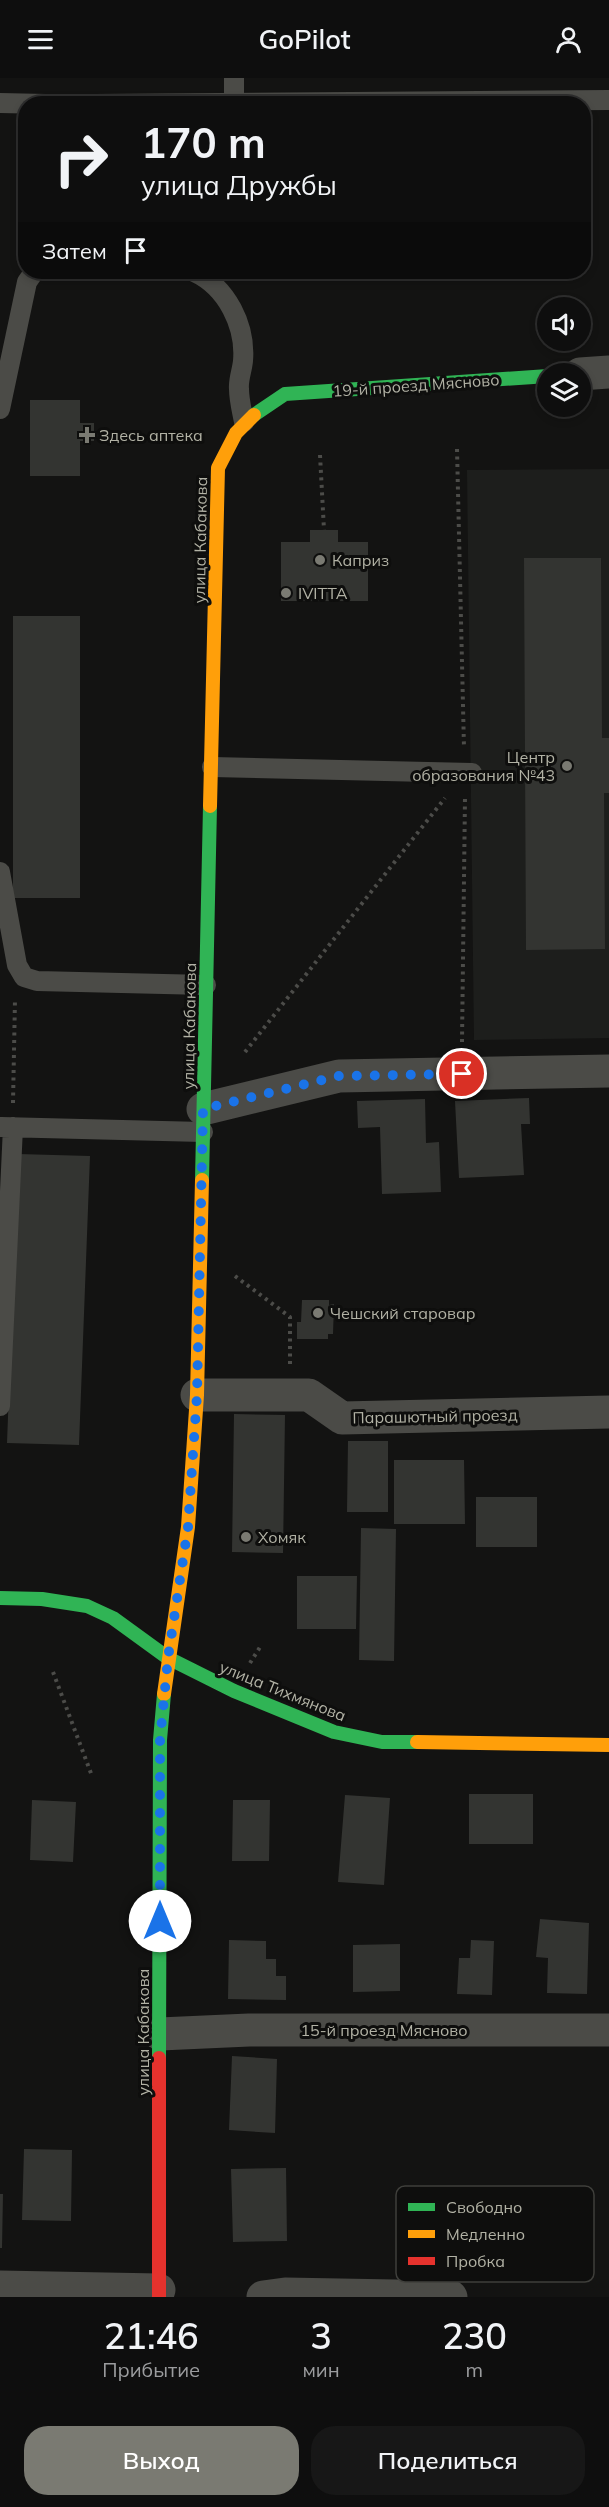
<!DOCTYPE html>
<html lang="ru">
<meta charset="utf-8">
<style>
body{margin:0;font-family:Mulish,sans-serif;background:#171717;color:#f1f3f6;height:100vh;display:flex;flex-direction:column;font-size:22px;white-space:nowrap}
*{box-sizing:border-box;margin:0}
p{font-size:20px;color:#9b9c9e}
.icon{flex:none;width:33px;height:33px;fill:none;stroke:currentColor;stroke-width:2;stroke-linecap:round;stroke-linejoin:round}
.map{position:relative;height:2219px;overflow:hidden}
.details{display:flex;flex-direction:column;background:#0e0e0e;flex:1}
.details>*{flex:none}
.guide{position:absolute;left:18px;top:18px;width:573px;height:183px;border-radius:24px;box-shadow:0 3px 9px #0003,0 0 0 2px #2e2e2e;background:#0e0e0e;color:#f1f3f6;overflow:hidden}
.tools{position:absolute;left:537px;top:219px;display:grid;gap:12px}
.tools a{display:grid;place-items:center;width:54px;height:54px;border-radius:50%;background:#0e0e0e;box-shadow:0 3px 9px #0003,0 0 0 2px #2e2e2e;font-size:30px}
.pin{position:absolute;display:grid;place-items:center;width:51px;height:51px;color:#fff;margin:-26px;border:3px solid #fff;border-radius:50%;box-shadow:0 2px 6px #0007}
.me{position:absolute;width:66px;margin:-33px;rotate:0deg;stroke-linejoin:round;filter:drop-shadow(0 0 4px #0008)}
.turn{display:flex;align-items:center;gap:21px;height:126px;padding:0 24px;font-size:27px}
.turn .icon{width:78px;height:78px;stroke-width:2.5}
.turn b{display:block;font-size:42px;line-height:51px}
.then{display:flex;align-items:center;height:57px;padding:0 24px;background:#0003;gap:12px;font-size:22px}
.eta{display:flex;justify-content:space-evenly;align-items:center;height:102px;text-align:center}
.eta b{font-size:36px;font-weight:600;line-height:42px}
.cta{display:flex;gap:12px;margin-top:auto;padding:12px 24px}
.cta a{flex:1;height:69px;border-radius:24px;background:#7a7a72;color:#fff;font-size:24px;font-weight:600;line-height:69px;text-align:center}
.cta a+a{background:#171717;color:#f1f3f6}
header{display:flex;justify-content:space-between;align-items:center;height:78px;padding:0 24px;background:#0e0e0e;font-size:27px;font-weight:600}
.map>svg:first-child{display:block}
.built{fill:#1d1e1c}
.building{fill:#333431}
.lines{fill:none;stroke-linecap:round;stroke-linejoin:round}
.path{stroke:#4c4c49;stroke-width:4;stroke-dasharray:3 4.5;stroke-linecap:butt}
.lane{stroke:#4b4b47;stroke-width:20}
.street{stroke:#4b4b47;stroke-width:33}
.fast{stroke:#30b455;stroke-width:14}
.slow{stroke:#ff9f0a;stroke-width:14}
.jam{stroke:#e5322d;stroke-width:14}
.route{stroke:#1a73e8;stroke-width:10;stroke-dasharray:0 18}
.poi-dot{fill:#7a7a72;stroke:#0e0e0d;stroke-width:2}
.labels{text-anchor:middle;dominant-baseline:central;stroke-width:6;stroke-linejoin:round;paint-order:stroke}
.street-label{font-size:16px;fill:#b2b2a5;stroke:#0e0e0d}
.poi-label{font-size:16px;fill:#b2b2a5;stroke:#0e0e0d;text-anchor:start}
.key{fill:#0e0e0d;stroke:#3f3f3b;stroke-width:1.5}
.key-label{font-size:16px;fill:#b2b2a5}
</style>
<header><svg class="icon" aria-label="menu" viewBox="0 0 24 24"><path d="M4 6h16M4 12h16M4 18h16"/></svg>GoPilot<svg class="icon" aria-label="person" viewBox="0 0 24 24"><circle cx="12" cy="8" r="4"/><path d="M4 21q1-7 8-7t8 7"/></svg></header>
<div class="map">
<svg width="609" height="2219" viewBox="0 0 609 2219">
<rect width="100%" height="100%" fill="#131312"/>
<path class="built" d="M609,391V960L474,962L467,392Z"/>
<path class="building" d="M589,63L590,129L584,130V64Z
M30,322H80V345H94V363H80V398H30Z
M310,452H338V464H368V523H281V464H310Z
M524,480H601L602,660H609V715H604L605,871L526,872Z
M13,538H80V820H13Z
M529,1020L530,1046H521L524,1097L459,1100L455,1023Z
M425,1021L426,1065L439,1064L441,1114L382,1116L380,1049L358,1050L357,1023Z
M18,1076L90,1078L79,1367L7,1365Z
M302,1222H329V1227L334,1226L333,1256H328V1261H297V1244H301Z
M234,1336L285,1337L283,1475L232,1474Z
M348,1363H388V1434H347Z
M394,1382H464L465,1446H394Z
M476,1419H537V1469H476Z
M361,1450L396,1451L394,1583L359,1582Z
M297,1498H357L356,1551H297Z
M469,1716H533V1766H469Z
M345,1717L390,1720L384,1807L338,1804Z
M32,1722L76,1724L73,1784L30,1782Z
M233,1722H270L269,1783H232Z
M540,1841L589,1845L587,1916L547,1915L548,1880L536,1879Z
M229,1862L266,1863V1881H276V1898H286V1922L228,1921Z
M471,1862L494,1863L492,1917L457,1916L459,1880H470Z
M400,1866V1913L353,1914V1867Z
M232,1978L277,1981L275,2055L229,2052Z
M24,2071L72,2072L71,2143L22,2142Z
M286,2090L287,2163L233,2164L231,2091Z
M0,2116H3L2,2170H0Z"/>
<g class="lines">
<path class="path" d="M457,371L464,670
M320,377L324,452
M462,964L465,719
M245,974L445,720
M13,1025L15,921
M235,1198L290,1239V1287
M250,1585L262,1566
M53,1594L92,1698"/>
<path class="lane" d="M0,25L46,26
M234,25V0
M94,26L609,22
M194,194C227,209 246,248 243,283C242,293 238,302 239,311C239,322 242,333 244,344
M0,331L27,204L34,194
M212,689L472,695
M0,794L17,887L24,899L37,903L206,907
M1,1049L203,1054
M0,1328L13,1049"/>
<path class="street" d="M580,296L609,294
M203,1031L339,998L609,993
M197,1317H309L342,1340L609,1334
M160,1956L249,1952H609
M0,2209L159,2212
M263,2219L285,2216L451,2219"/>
<path class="fast" d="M254,337L285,316L548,298
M202,1102L210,728
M0,1520L42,1521L87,1528L113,1540L168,1580L234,1613L334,1654L382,1664H417
M159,1980L160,1662L164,1616"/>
<path class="slow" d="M210,728L218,390L236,355L254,337
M164,1616L188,1449L197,1317L202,1102
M417,1664L609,1667"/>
<path class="jam" d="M159,2219V1980"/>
</g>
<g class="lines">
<path class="route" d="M160,1843V1662L168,1580L188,1449L197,1317L203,1031L339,998L462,996"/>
</g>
<g class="poi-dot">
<path d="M84 348h6v6h6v6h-6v6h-6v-6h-6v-6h6z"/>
<circle cx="320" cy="482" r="6"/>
<circle cx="286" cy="515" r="6"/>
<circle cx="567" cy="688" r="6"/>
<circle cx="318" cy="1235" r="6"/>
<circle cx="246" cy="1459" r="6"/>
</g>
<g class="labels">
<g class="street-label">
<text transform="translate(416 307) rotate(-4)">19-й проезд Мясново</text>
<text transform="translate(200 462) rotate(-89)">улица Кабакова</text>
<text transform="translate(189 948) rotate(-89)">улица Кабакова</text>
<text transform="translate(435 1338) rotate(-1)">Парашютный проезд</text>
<text transform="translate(283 1613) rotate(22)">улица Тихмянова</text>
<text x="384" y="1952">15-й проезд Мясново</text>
<text transform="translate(143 1954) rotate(-90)">улица Кабакова</text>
</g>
<g class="poi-label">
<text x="99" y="357">Здесь аптека</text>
<text x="332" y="482">Каприз</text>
<text x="298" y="515">IVITTA</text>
<text x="555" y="679" text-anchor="end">Центр<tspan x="555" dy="18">образования №43</tspan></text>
<text x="330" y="1235">Чешский старовар</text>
<text x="258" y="1459">Хомяк</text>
</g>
</g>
<rect x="396" y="2108" width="198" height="96" rx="9" class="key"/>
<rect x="408" y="2125" width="27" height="8" fill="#30b455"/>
<rect x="408" y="2152" width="27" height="8" fill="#ff9f0a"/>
<rect x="408" y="2179" width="27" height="8" fill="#e5322d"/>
<g class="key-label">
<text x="446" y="2135">Свободно</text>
<text x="446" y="2162">Медленно</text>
<text x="446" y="2189">Пробка</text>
</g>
</svg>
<div class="tools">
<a><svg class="icon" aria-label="sound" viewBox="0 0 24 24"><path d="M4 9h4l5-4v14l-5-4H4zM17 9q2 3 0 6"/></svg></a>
<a><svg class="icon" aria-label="layers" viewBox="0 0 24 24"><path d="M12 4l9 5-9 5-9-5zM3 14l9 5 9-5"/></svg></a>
</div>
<div class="pin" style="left:462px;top:996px;background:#d93025"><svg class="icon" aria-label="arrive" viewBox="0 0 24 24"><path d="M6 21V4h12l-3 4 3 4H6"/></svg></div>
<svg class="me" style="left:160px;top:1843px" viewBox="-20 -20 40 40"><circle r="19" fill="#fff"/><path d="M0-13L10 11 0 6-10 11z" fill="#1a73e8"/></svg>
<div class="guide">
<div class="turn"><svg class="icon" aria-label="right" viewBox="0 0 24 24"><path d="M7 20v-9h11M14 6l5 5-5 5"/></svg><div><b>170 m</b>улица Дружбы</div></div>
<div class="then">Затем<svg class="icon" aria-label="arrive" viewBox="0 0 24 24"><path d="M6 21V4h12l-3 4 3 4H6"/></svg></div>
</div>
</div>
<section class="details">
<div class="eta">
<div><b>21:46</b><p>Прибытие</p></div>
<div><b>3</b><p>мин</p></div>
<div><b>230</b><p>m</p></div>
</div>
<div class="cta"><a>Выход</a><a>Поделиться</a></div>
</section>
